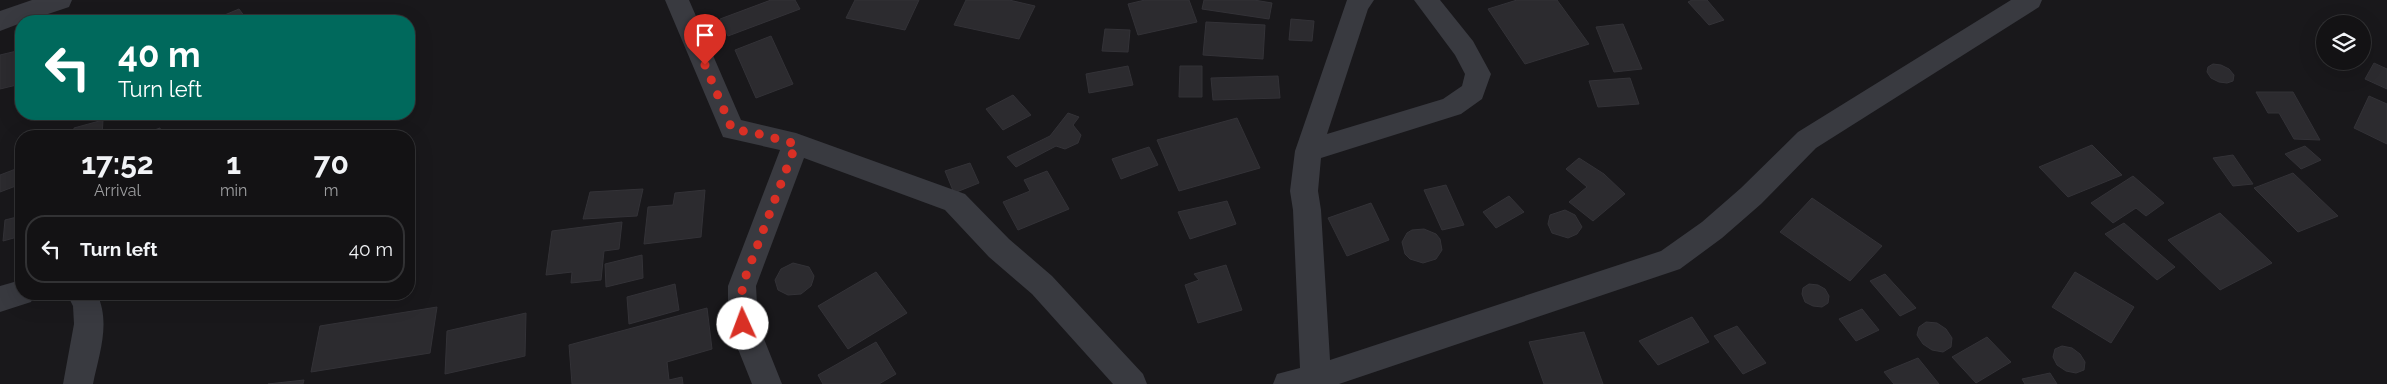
<!DOCTYPE html>
<style>
body{margin:0;font-family:Raleway,sans-serif;background:#202022;color:#f1f3f6;height:100vh;display:flex;flex-direction:column;font-size:19px;white-space:nowrap}
*{box-sizing:border-box;margin:0}
p{font-size:16px;color:#9d9ea0}
.icon{flex:none;width:28px;height:28px;fill:none;stroke:currentColor;stroke-width:2;stroke-linecap:round;stroke-linejoin:round}
.map{position:relative;flex:1;overflow:hidden}
.side{position:absolute;left:15px;top:130px;width:400px;height:170px;display:flex;flex-direction:column;background:#131214;border-radius:20px;box-shadow:0 5px 20px #0002,0 0 0 1px #323234}
.side>*{flex:none}
.hud{position:absolute;left:15px;top:15px;width:400px;height:105px;border-radius:20px;box-shadow:0 5px 20px #0002,0 0 0 1px #323234;background:#00695c;color:#fff;overflow:hidden}
.fabs{position:absolute;left:2316px;top:15px;display:grid;gap:10px}
.fabs a{display:grid;place-items:center;width:55px;height:55px;border-radius:50%;background:#131214;box-shadow:0 5px 20px #0002,0 0 0 1px #323234;font-size:25px}
.pin{position:absolute;display:grid;place-items:center;width:42px;height:42px;color:#fff;margin:-51px -21px;border-radius:50% 50% 50% 0;rotate:-45deg;box-shadow:0 0 5px #0007}
.pin .icon{rotate:45deg}
.me{position:absolute;width:55px;margin:-28px;rotate:358deg;stroke-linejoin:round;filter:drop-shadow(0 0 4px #0008)}
.turn{display:flex;align-items:center;gap:18px;height:105px;padding:0 20px;font-size:22px}
.turn .icon{width:65px;height:65px;stroke-width:2.5}
.turn b{display:block;font-size:35px;line-height:42px}
.eta{display:flex;justify-content:space-evenly;align-items:center;height:85px;text-align:center}
.eta b{font-size:30px;font-weight:700;line-height:35px}
ul{padding:0;list-style:none}
li{display:flex;align-items:center;gap:15px;height:68px;margin:0 10px 8px;padding:0 10px;border:2px solid #323234;border-radius:20px}
li div{flex:1}
li b{display:block;font-size:19px}
li em{font-style:normal}
.map>svg:first-child{display:block}
.building{fill:#2c2b2f;stroke:#333237}
.lines{fill:none;stroke-linecap:round;stroke-linejoin:round}
.street{fill:#393a40;fill-rule:evenodd}
.route{stroke:#d93025;stroke-width:9;stroke-dasharray:0 16.2}
</style>
<div class="map">
<svg width="2387" height="384" viewBox="0 0 2387 384">
<rect width="100%" height="100%" fill="#19181b"/>
<path class="building" d="M771,0H795L800,9L728,36L720,19Z
M855,0H919L905,30L846,18Z
M966,0H1009L1035,6L1019,39L954,25Z
M1145,0H1189L1197,22L1138,35L1128,4Z
M1204,0H1254L1272,3L1269,19L1202,9Z
M1517,0H1557L1589,44L1525,64L1488,9Z
M1692,0H1707L1724,20L1709,25L1688,2Z
M239,9L248,21L215,19Z
M1291,19L1314,21L1312,41L1289,40Z
M1206,22L1265,25L1263,59L1203,55Z
M1623,24L1642,69L1614,72L1596,27Z
M1105,29L1130,30L1128,52L1102,51Z
M771,36L793,84L756,98L735,50Z
M21,50V84L0,89V55Z
M2374,63L2387,69V89L2365,79Z
M2213,64L2221,65L2229,69L2234,75L2233,81L2227,83L2219,82L2211,78L2207,72L2208,67Z
M1128,66L1133,85L1089,93L1086,74Z
M1180,66H1202V97H1179Z
M1278,76L1280,98L1213,100L1211,78Z
M1630,78L1639,104L1598,107L1589,81Z
M2256,92H2293L2320,140L2294,139L2279,113H2268Z
M1013,95L1031,115L1003,130L986,109Z
M2369,96L2387,104V144L2354,128Z
M1068,113L1079,117L1073,125L1081,135L1078,143L1065,149L1056,146L1016,167L1007,157L1050,136Z
M1237,118L1260,168L1179,191L1157,140Z
M103,120L102,136H73L74,128Z
M160,128L162,136H138Z
M2092,145L2122,175L2068,197L2039,167Z
M2305,146L2321,160L2301,169L2285,154Z
M1149,147L1158,165L1121,179L1112,159Z
M2233,155L2253,184L2233,186L2213,158Z
M1579,158L1604,174L1625,194L1593,221L1569,202L1587,187L1566,169Z
M970,163L979,183L954,193L945,171Z
M21,167V184L0,192V175Z
M1047,171L1069,209L1018,230L1003,202L1030,191L1024,180Z
M2293,173L2338,216L2298,232L2254,188Z
M2133,176L2164,203L2146,216L2136,208L2113,223L2091,203Z
M1446,185L1464,225L1442,230L1424,190Z
M643,189L637,216L583,219L590,192Z
M705,190L701,237L644,244L648,207L673,205L675,193Z
M1509,196L1524,212L1496,228L1483,212Z
M1812,198L1882,246L1850,281L1780,232Z
M1227,201L1236,224L1190,239L1178,212Z
M1371,203L1389,240L1347,256L1328,218Z
M1565,210L1575,215L1582,227L1577,234L1568,238L1552,233L1548,224L1550,215Z
M2220,213L2272,263L2220,290L2168,240Z
M21,216V236L3,241L5,220Z
M622,222L619,249L604,251L601,280L571,283L572,272L546,275L552,231Z
M2124,223L2175,267L2157,280L2105,234Z
M1424,229L1436,234L1440,239L1442,250L1436,259L1423,263L1410,259L1405,254L1402,242L1407,233L1412,230Z
M642,255L643,278L606,287L605,264Z
M793,263L809,267L814,276L813,280L811,286L801,294L788,295L778,290L775,280L781,269Z
M1226,265L1242,310L1198,323L1185,285L1199,280L1194,274Z
M876,272L907,313L848,349L818,306Z
M2075,272L2134,307L2111,343L2052,307Z
M1885,274L1916,308L1900,316L1870,281Z
M675,284L679,310L629,324L627,297Z
M1809,284L1818,285L1825,289L1829,296L1828,303L1822,307L1813,306L1805,302L1802,294L1803,288Z
M437,307L430,353L311,372L320,326Z
M707,308L712,349L667,362L669,380L682,377L683,384H572L569,345Z
M1862,309L1879,330L1856,341L1839,319Z
M526,313L525,356L445,374L447,331Z
M1692,317L1709,342L1658,365L1639,341Z
M1926,322L1937,323L1946,329L1952,338L1951,347L1943,352L1932,350L1923,344L1917,335L1919,327Z
M1737,326L1766,363L1743,374L1714,336Z
M1584,332L1603,384H1544L1529,342Z
M1987,337L2011,362L1976,383L1952,357Z
M876,342L896,374L879,384H823L818,375Z
M2062,346L2072,348L2080,354L2085,362L2084,370L2076,373L2066,371L2057,365L2053,357L2055,349Z
M1918,358L1939,384H1894L1884,372Z
M2050,373L2057,384H2025L2022,379Z
M304,380L303,384H268Z"/>
<g class="lines">
<path class="street" d="M32,0H72L69,7L27,21H21V23L0,31V11Z
M665,0H689L741,120L796,133L965,194L1009,239L1052,276L1143,374L1147,384H1113L1032,294L989,257L945,210L804,158L756,286L758,324L782,384H752L728,324V286L780,150L723,137Z
M1347,0H1374L1368,9L1327,134L1443,99L1462,86L1465,74L1455,55L1414,0H1440L1473,41L1491,74L1482,99L1461,114L1321,158L1318,191L1321,210L1330,360L1661,251L1702,222L1741,188L1798,132L2011,0H2042L2039,7L1816,148L1761,204L1722,238L1680,269L1339,384H1273L1277,374L1300,368L1293,210L1290,191L1295,151Z
M21,280V294H35L31,302L0,312V286Z
M67,294H97C111,323 99,354 93,384H63L74,324L73,306Z"/>
</g>
<g class="lines">
<path class="route" d="M705,65L732,129L759,134L796,144L742,286L743,324"/>
</g>
</svg>
<div class="fabs">
<a><svg class="icon" aria-label="layers" viewBox="0 0 24 24"><path d="M12 4l9 5-9 5-9-5zM3 14l9 5 9-5"/></svg></a>
</div>
<div class="pin" style="left:705px;top:65px;background:#d93025"><svg class="icon" aria-label="arrive" viewBox="0 0 24 24"><path d="M6 21V4h12l-3 4 3 4H6"/></svg></div>
<svg class="me" style="left:743px;top:324px" viewBox="-20 -20 40 40"><circle r="19" fill="#fff"/><path d="M0-13L10 11 0 6-10 11z" fill="#d93025"/></svg>
<div class="hud">
<div class="turn"><svg class="icon" aria-label="left" viewBox="0 0 24 24"><path d="M17 20v-9H6M10 6l-5 5 5 5"/></svg><div><b>40 m</b>Turn left</div></div>
</div>
<section class="side">
<div class="eta">
<div><b>17:52</b><p>Arrival</p></div>
<div><b>1</b><p>min</p></div>
<div><b>70</b><p>m</p></div>
</div>
<ul>
<li><svg class="icon" aria-label="left" viewBox="0 0 24 24"><path d="M17 20v-9H6M10 6l-5 5 5 5"/></svg><div><b>Turn left</b></div><em>40 m</em></li>
</ul>
</section>
</div>
